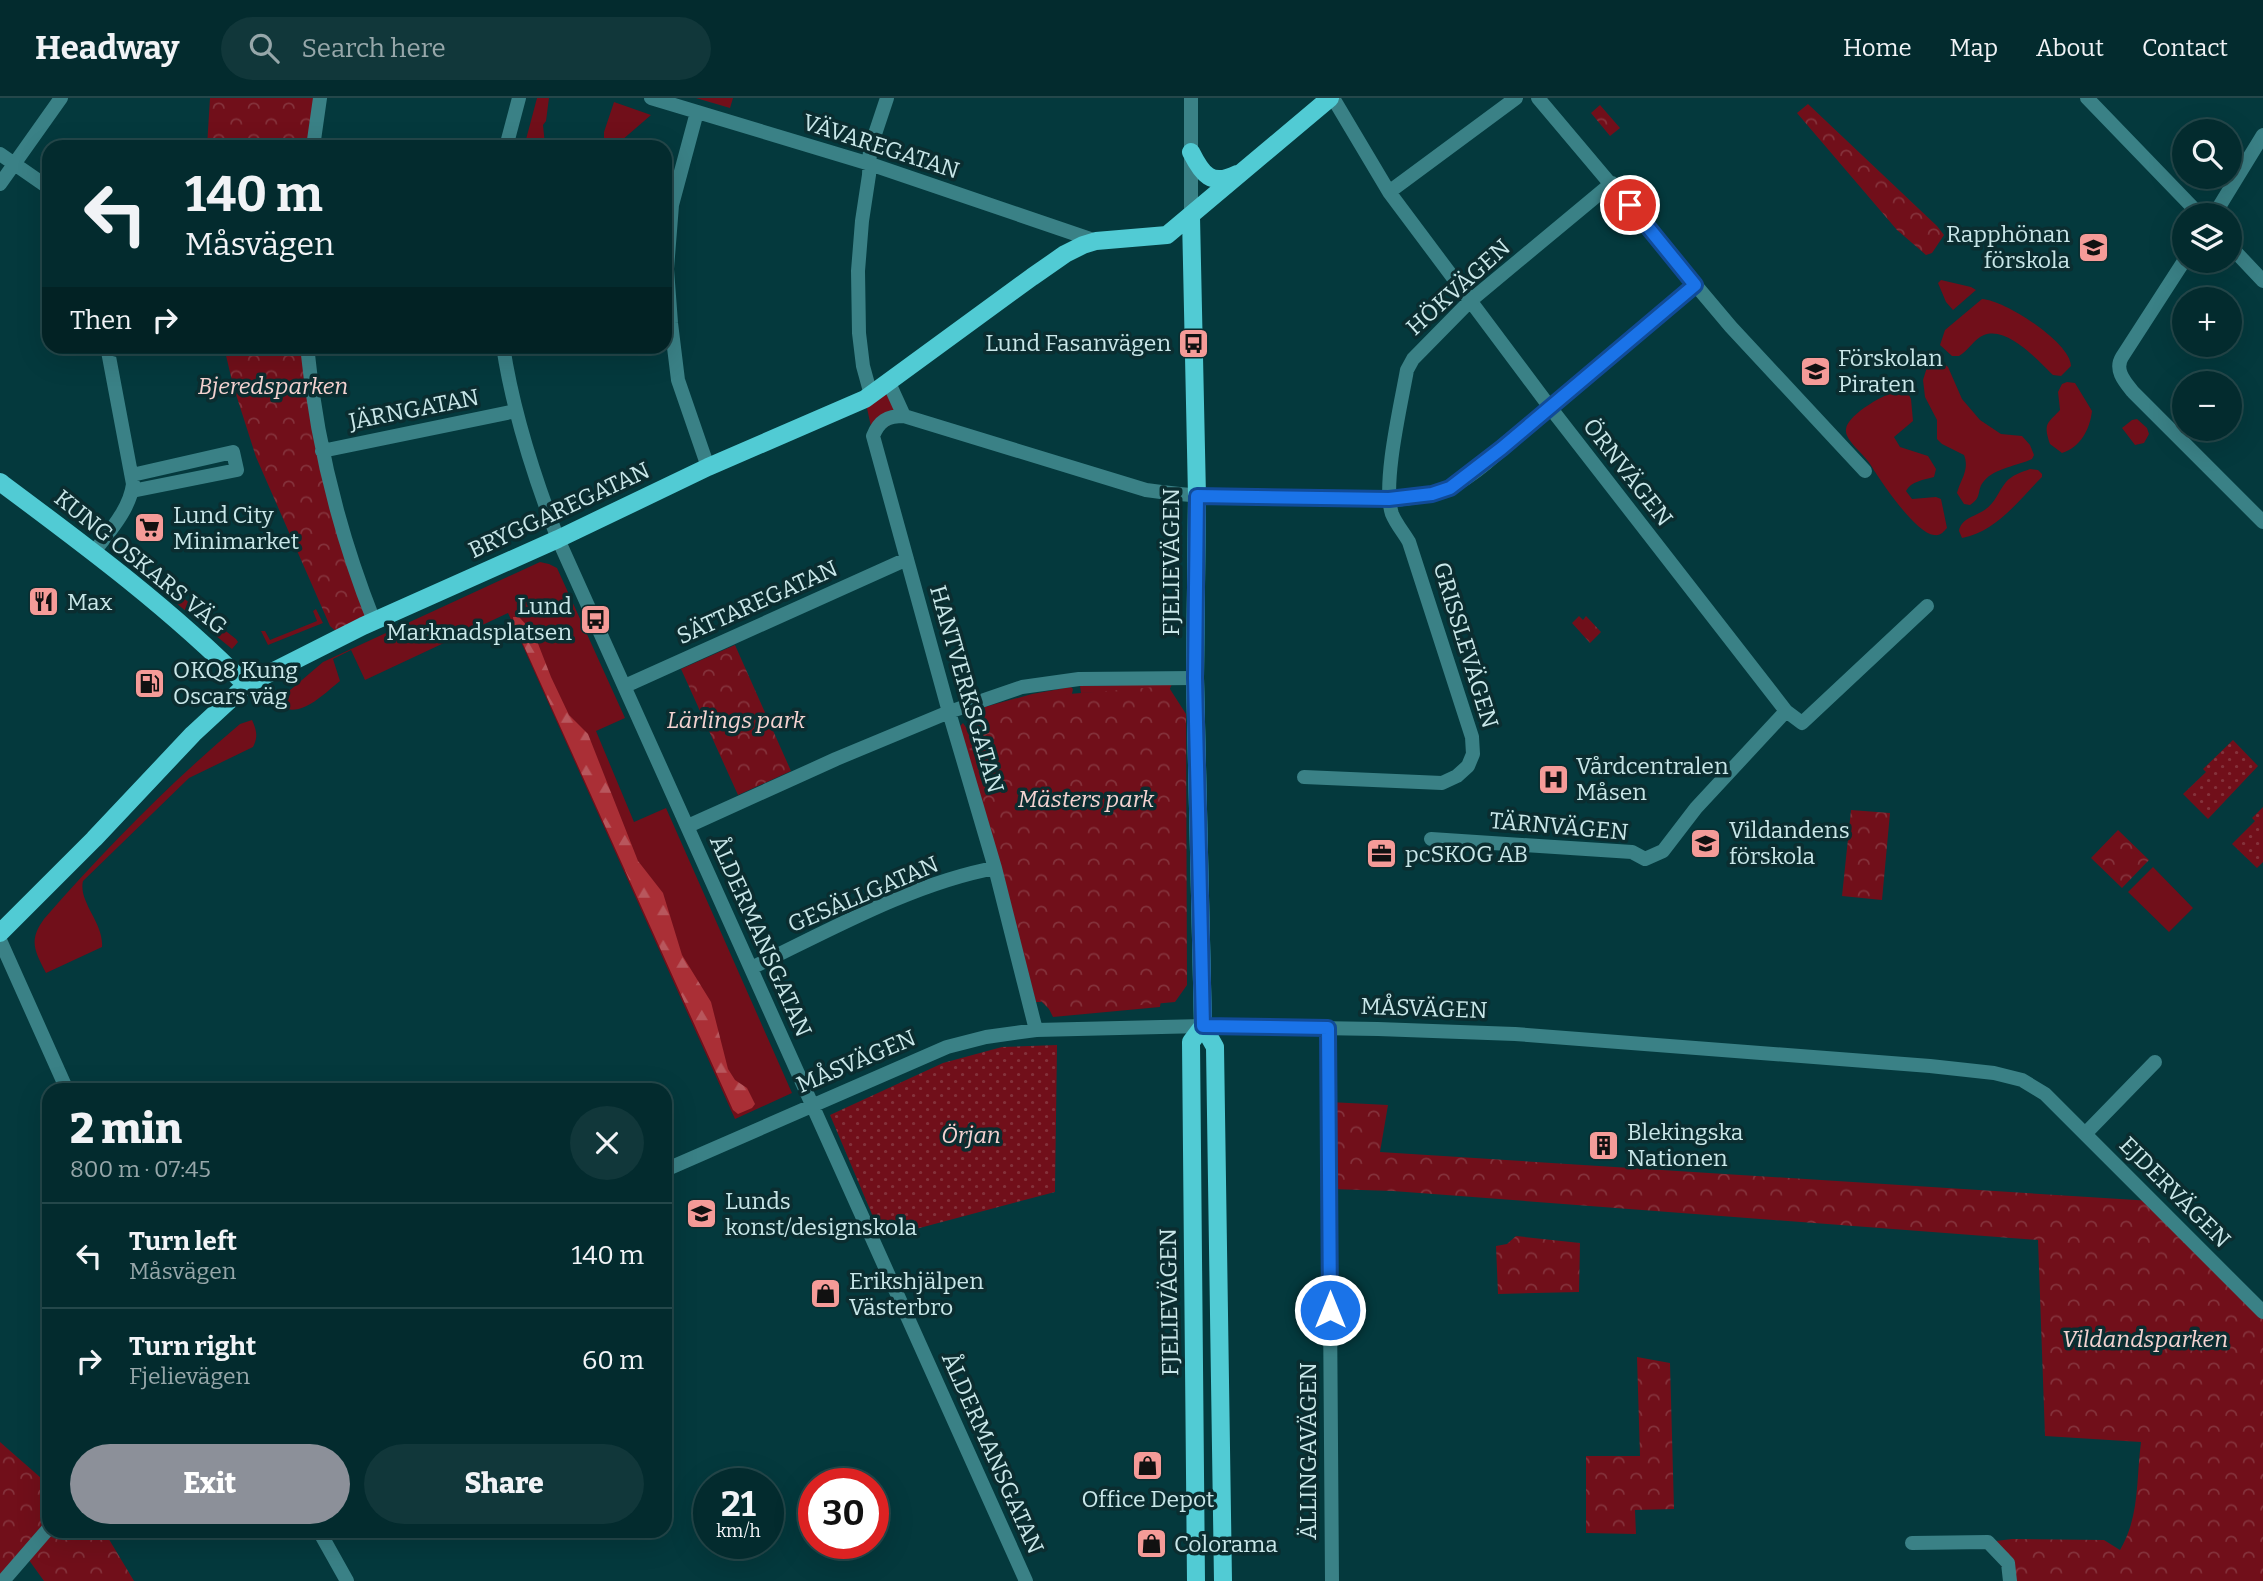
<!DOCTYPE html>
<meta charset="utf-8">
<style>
body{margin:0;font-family:Bitter,serif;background:#11373a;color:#f1f3f6;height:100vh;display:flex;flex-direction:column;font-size:26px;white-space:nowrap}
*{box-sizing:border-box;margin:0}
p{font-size:23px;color:#97a7aa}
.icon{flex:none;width:38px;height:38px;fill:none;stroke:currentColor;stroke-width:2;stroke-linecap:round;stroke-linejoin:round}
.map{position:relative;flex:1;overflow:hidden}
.sheet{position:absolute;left:42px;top:985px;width:630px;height:455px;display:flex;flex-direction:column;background:#032b2e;border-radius:21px;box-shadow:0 7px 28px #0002,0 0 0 2px #24474a}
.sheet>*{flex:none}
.hud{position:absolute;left:42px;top:42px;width:630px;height:214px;border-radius:21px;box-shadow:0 7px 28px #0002,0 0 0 2px #24474a;background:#032b2e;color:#f1f3f6;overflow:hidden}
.controls{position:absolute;left:2172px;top:21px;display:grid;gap:14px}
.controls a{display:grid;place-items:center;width:70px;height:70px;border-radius:50%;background:#032b2e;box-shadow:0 7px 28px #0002,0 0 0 2px #24474a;font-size:35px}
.speed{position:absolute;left:693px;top:1370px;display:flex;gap:14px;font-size:35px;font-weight:700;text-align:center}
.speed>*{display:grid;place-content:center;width:91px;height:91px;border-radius:50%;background:#032b2e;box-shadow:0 7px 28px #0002,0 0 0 2px #24474a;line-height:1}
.speed small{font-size:18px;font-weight:400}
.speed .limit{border:10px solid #d22;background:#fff;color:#111}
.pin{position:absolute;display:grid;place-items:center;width:60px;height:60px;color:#fff;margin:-30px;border:4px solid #fff;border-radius:50%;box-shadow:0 2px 7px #0007}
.me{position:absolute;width:77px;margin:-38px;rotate:0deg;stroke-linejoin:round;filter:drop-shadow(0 0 5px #0008)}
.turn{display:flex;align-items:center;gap:24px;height:147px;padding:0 28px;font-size:32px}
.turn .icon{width:91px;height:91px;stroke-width:2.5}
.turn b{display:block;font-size:49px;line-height:60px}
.then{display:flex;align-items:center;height:66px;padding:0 28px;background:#0003;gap:14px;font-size:26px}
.round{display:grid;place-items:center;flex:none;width:74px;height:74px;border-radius:37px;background:#11373a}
.summary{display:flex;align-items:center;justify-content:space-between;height:119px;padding:0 28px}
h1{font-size:42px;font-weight:800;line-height:52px}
.action{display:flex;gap:14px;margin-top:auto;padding:14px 28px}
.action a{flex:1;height:80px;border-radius:42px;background:#8c9099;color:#fff;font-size:28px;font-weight:800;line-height:80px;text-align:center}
.action a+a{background:#11373a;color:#f1f3f6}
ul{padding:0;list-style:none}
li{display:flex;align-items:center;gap:21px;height:105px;padding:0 28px;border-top:2px solid #24474a}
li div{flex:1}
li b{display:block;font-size:26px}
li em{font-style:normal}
header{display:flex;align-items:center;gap:42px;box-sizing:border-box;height:98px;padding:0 35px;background:#032b2e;border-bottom:2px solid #24474a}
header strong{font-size:33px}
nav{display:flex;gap:38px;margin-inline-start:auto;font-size:24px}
.search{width:490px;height:63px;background:#11373a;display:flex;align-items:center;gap:18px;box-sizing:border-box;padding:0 24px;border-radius:38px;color:#97a7aa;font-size:26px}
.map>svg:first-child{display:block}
.grass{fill:#710f1a}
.forest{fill:url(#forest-firs)}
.park{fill:url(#park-crowns)}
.garden{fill:url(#garden-dots)}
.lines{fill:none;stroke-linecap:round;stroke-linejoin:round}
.minor{stroke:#3a8186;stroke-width:14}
.major{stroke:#51cbd4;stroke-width:18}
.route-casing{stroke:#114b97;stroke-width:18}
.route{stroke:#1a73e8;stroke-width:12}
.labels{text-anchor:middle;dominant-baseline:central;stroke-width:7;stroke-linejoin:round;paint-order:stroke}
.street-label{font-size:23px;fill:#c9e7e9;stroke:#0b2d30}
.poi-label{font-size:23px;fill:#c9e7e9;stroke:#0b2d30;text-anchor:start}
.park-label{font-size:23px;font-style:italic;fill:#f5d3d1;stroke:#0b2d30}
</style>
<header>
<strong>Headway</strong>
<div class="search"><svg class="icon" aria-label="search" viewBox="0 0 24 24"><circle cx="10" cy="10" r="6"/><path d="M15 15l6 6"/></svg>Search here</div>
<nav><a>Home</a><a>Map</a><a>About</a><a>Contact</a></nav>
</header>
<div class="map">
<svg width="2263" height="1483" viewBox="0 0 2263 1483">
<defs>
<pattern id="forest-firs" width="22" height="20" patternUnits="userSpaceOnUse" patternTransform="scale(1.75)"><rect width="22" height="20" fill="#aa2f36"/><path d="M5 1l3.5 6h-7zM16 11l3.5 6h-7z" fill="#b8575d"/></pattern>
<pattern id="park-crowns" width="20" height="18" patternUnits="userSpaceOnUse" patternTransform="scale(1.75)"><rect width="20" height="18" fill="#710f1a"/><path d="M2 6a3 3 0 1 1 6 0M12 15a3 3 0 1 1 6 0" fill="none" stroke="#84323b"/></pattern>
<pattern id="garden-dots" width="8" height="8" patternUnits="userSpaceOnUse" patternTransform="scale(1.75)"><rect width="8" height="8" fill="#710f1a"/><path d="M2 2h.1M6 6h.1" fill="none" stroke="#84323b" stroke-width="1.8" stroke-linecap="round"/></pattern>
</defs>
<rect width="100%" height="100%" fill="#04393d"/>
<path class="grass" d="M537,0H549L546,23L543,27L545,47L543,49H524Z
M614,4L651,17L614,49H598L604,43V34Z
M1941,182L1971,189L1976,192L1953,212L1946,204L1938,185Z
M1982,201C2005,202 2071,245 2071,268L2061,278L2053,277C2038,263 2008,228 1984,237C1974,241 1968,253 1959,258H1952L1940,247L1945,232Z
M1934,262H1939L1948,269L1962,301L1980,322L2001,336L2022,338L2030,347L2034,357L2032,361C2017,368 1995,370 1984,383C1976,392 1983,399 1970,407L1964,406L1957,395C1960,382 1970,372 1964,357L1942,346L1937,341V322L1925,299L1923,282L1928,266Z
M2067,284L2075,285L2092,313C2090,331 2081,349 2062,355L2050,346C2043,325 2047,326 2060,312L2058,294L2062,286Z
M889,285L904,318L873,338L865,301Z
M1901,292L1907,293L1911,301L1913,323L1894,339L1900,349L1928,358L1936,371L1934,379C1924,382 1911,383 1906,393L1912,401L1936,399L1941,401L1947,430C1943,434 1941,438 1934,437C1915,435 1880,382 1870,366C1864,356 1844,342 1846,331C1848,316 1887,294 1901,292Z
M2137,321L2147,330L2149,336L2144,345L2135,347L2122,330L2132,322Z
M2030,371L2038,372L2042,376V379C2019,402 1996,434 1962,440L1959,433C1961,421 1973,419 1983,413C1996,405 1997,395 2006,384C2012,377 2022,374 2030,371Z
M119,450L236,541L238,544L232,551L114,454Z
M540,464L549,466L557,470L625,620L596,633L634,724L666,710L792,995L735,1021L508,515L365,582L351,552L333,561L340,583C321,598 298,624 275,605L323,564Z
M316,511L323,525L268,547L261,533H265L270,542L317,523L313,513Z
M1172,586L1169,593L1081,595L1080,588Z
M1071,589L1073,591L1072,596L1025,604L972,618L963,615L1032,596Z
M252,622C257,633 258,639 253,649L189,680L83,783C78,804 104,825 102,849L46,875C35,853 28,843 44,821C105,751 169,686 240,626Z
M963,625L967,631L1042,902L1041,904H1036L960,628Z
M2153,769L2193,810L2169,834L2128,794Z
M1161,902L1160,909L1053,919L1049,911Z"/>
<path class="forest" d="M513,519H519L532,533L537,543L551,579L569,617L588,636L638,763L663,795L682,857L711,904L728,971L735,982L747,990L755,1006L752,1010L738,1016L733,1012L514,526Z"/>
<path class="park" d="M210,0H320L313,49H207Z
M696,0H733L730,10Z
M1808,6L1937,128L1944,137L1932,155L1926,157L1897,132L1797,15Z
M1600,7L1620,30L1610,38L1591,15Z
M224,249H307L320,346L374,523L341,538L330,528L256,359L233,287Z
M1579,518L1583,522L1586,518L1601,534L1590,545L1572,525Z
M735,547L791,673L738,697L681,571Z
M1168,588L1186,616L1187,887L1175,904L1053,915L1036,898L965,634L979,615L1032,599Z
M1851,712L1890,715L1882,802L1842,798Z
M2118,732L2149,762L2122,790L2091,760Z
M1329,1004L1388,1007L1380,1054L2152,1103L2263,1214V1483H2010L1988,1444L2012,1441L2104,1442L2120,1452C2140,1418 2136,1382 2141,1344L2045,1338L2038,1142L1393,1093L1330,1091Z
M1516,1138L1580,1145L1579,1194L1498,1196L1496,1148L1507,1146Z
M1637,1259L1670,1265L1674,1411L1635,1412L1636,1436L1586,1435V1358H1640Z
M0,1344L49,1387V1433H104L134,1483H44L26,1458L0,1483Z"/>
<path class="garden" d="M2233,642L2258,668L2208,721L2183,696L2206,674L2203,671Z
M2263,709V764L2257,770L2232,746L2255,723L2252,720Z
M1057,947L1055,1094L882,1140L830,1017L943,965L1002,949Z"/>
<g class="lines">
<path class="minor" d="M651,0L870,66L1096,143
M1333,0L1389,94L1549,308L1786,613L1802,625L1927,508
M1538,0L1731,229L1865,373
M2087,0L2200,117
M697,14L672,107L667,171L671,225L678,282L708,369
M313,49L320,0
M506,49L519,0
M0,56L49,90
M0,86L61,0
M1389,94L1516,0
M2214,117L2263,37
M1191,119V0
M2230,148L2263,183
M2184,163L2122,259C2114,272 2125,284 2133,294L2263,424
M307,248C316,343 339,435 374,523
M503,248C513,315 534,379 558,441L1026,1483
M108,253L127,248
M889,285L904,318
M871,297L863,268L859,235L858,173L862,123L869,77L870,51L887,0
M322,353L516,313
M132,393L237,372L233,354L132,377
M94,454C109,434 130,411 133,386L107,248
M625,588L907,461
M1304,679L1442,685L1457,678L1468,668L1473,656L1472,639L1409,444C1404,435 1396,426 1392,416C1382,386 1401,306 1407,272L1413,261L1470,203L1612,85
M688,728L836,661L949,614L1022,589L1079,581L1195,580
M1431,741L1632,754L1645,761L1663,753L1696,710L1786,613
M0,842L67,992
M751,870C826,834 913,785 995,770
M1328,930L1332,1483
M1036,932L995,770L949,614L873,338C879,323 887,318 904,318L1146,392C1207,401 1267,400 1327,401C1366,401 1412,407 1449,390C1480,376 1521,333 1548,310C1596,268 1646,228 1695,187
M2085,1036L2155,964
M665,1072L947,949L986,939L1036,932L1203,928L1378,931L1515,936L1930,968L1994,975L2022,982L2045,996L2263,1214
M319,1433L347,1483
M1912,1445L1988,1444L2008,1465L2010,1483
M3,1483L49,1430"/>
<path class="major" d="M1191,54C1202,76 1211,89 1237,76
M1191,119L1197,398L1195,580L1203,928L1215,949L1223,1483
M0,384C86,448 171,511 246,587
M0,835L94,741L193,636L246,587L363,528L558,441L708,369L865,301L1032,179L1065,156L1083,147L1096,143L1167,137L1330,0
M1196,1483L1191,944L1203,928"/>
</g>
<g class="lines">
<defs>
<path id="route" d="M1330,1212L1328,930L1203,928L1195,580L1197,398L1389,401L1432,396L1450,390L1502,350L1695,187L1630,107"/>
</defs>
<use href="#route" class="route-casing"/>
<use href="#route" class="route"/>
</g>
<defs>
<symbol id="school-square" viewBox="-11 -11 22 22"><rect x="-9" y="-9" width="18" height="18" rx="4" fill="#f59b98" stroke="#0b2d30"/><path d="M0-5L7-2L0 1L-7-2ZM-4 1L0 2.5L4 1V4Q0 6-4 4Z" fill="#111"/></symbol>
<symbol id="bus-square" viewBox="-11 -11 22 22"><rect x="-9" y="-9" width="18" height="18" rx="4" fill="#f59b98" stroke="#0b2d30"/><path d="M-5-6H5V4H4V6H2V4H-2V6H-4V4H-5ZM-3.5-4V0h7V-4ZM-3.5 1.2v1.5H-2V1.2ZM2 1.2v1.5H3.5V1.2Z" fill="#111"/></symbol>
<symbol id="supermarket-square" viewBox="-11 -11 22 22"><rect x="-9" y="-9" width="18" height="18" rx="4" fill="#f59b98" stroke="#0b2d30"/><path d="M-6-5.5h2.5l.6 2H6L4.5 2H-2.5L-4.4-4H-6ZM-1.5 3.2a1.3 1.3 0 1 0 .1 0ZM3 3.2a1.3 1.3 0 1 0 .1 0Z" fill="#111"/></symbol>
<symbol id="restaurant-square" viewBox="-11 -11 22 22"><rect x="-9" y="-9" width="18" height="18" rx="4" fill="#f59b98" stroke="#0b2d30"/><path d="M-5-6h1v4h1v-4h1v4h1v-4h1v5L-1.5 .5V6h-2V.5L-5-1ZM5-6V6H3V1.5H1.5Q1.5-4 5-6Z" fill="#111"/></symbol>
<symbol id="fuel-square" viewBox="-11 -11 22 22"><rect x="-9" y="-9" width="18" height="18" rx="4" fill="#f59b98" stroke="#0b2d30"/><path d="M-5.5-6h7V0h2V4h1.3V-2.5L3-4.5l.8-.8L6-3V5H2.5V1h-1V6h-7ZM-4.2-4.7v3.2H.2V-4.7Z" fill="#111"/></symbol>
<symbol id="hospital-square" viewBox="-11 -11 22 22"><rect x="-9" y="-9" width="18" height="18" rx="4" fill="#f59b98" stroke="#0b2d30"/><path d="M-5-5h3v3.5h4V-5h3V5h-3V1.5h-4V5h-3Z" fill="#111"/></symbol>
<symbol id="office-square" viewBox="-11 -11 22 22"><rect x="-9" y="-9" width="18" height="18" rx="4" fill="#f59b98" stroke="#0b2d30"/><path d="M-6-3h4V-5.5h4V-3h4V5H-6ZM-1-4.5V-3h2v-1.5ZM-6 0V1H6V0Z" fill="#111"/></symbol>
<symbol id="building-square" viewBox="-11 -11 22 22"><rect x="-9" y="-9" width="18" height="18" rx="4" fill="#f59b98" stroke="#0b2d30"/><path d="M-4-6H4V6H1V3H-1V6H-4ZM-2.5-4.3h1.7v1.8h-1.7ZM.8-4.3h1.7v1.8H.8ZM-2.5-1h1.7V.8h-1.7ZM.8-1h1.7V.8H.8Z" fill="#111"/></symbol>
<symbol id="university-square" viewBox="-11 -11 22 22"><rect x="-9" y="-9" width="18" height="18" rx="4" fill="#f59b98" stroke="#0b2d30"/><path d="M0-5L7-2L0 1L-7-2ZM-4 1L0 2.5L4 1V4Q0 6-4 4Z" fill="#111"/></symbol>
<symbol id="shop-square" viewBox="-11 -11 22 22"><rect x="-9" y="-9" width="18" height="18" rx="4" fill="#f59b98" stroke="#0b2d30"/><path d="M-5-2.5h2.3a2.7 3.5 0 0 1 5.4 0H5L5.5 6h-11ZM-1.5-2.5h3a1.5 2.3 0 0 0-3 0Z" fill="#111"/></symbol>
</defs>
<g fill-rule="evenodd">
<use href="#school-square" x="2076" y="132" width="35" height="35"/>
<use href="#bus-square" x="1176" y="228" width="35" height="35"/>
<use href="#school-square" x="1798" y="256" width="35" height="35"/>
<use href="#supermarket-square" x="132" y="412" width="35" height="35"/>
<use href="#restaurant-square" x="26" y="486" width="35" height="35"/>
<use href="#bus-square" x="578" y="504" width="35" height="35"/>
<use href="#fuel-square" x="132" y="568" width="35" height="35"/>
<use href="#hospital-square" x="1536" y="664" width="35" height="35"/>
<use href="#school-square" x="1688" y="728" width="35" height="35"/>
<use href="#office-square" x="1364" y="738" width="35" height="35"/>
<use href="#building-square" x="1586" y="1030" width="35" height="35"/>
<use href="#university-square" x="684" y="1098" width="35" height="35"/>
<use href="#shop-square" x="808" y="1178" width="35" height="35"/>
<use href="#shop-square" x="1130" y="1350" width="35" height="35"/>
<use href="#shop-square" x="1134" y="1428" width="35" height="35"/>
</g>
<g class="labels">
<g class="street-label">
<text transform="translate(881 48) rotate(18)">VÄVAREGATAN</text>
<text transform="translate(1458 189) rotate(-42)">HÖKVÄGEN</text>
<text transform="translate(414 311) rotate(-11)">JÄRNGATAN</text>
<text transform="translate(1628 374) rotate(52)">ÖRNVÄGEN</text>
<text transform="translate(559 412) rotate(-25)">BRYGGAREGATAN</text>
<text transform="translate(141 464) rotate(39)">KUNG OSKARS VÄG</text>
<text transform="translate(1171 464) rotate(-90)">FJELIEVÄGEN</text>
<text transform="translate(757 504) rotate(-24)">SÄTTAREGATAN</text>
<text transform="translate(1466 547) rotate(73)">GRISSLEVÄGEN</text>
<text transform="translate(967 591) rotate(74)">HANTVERKSGATAN</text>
<text transform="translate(1559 728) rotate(5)">TÄRNVÄGEN</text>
<text transform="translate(863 796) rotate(-23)">GESÄLLGATAN</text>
<text transform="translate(761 838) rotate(66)">ÅLDERMANSGATAN</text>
<text transform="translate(1424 910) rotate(2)">MÅSVÄGEN</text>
<text transform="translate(856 963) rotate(-23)">MÅSVÄGEN</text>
<text transform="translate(2175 1094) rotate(45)">EJDERVÄGEN</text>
<text transform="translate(1169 1204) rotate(-91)">FJELIEVÄGEN</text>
<text transform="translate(1308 1353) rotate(-90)">ÄLLINGAVÄGEN</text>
<text transform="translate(993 1355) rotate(66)">ÅLDERMANSGATAN</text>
</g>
<g class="poi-label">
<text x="2070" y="136" text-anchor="end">Rapphönan<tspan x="2070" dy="26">förskola</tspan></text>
<text x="1171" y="245" text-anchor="end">Lund Fasanvägen</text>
<text x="1838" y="260">Förskolan<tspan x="1838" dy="26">Piraten</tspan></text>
<text x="173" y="417">Lund City<tspan x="173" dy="26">Minimarket</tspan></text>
<text x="67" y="504">Max</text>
<text x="572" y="508" text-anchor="end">Lund<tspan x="572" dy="26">Marknadsplatsen</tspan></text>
<text x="173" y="572">OKQ8 Kung<tspan x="173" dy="26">Oscars väg</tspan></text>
<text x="1576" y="668">Vårdcentralen<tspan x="1576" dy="26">Måsen</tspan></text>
<text x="1729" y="732">Vildandens<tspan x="1729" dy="26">förskola</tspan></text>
<text x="1405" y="756">pcSKOG AB</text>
<text x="1627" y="1034">Blekingska<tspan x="1627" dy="26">Nationen</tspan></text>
<text x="725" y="1103">Lunds<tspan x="725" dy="26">konst/designskola</tspan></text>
<text x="849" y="1183">Erikshjälpen<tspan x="849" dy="26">Västerbro</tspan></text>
<text x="1148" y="1401" text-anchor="middle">Office Depot</text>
<text x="1174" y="1446">Colorama</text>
</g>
<g class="park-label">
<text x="273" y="288">Bjeredsparken</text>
<text x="736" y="622">Lärlings park</text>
<text x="1086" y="701">Mästers park</text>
<text x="971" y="1037">Örjan</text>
<text x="2145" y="1241">Vildandsparken</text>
</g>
</g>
</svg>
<div class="controls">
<a><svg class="icon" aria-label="search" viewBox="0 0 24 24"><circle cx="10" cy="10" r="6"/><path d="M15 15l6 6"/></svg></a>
<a><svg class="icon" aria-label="layers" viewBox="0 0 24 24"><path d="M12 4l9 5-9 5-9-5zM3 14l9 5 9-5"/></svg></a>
<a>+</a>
<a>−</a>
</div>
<div class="speed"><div>21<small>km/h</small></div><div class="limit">30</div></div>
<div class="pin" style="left:1630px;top:107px;background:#d93025"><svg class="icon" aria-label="arrive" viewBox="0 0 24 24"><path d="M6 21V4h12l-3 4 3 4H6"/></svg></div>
<svg class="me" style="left:1330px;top:1212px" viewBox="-20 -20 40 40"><circle r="17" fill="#1a73e8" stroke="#fff" stroke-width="3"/><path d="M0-11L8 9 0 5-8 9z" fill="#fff"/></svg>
<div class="hud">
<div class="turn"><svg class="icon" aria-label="left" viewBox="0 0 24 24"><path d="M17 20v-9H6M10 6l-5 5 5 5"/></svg><div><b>140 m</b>Måsvägen</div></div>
<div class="then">Then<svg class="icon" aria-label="right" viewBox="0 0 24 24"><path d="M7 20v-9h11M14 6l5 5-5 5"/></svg></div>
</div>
<section class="sheet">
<div class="summary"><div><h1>2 min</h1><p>800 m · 07:45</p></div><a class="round"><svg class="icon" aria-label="close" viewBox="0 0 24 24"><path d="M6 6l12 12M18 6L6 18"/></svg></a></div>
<ul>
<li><svg class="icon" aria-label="left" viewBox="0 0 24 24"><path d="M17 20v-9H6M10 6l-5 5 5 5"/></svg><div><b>Turn left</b><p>Måsvägen</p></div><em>140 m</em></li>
<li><svg class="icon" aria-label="right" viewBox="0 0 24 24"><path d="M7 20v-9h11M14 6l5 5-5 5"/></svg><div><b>Turn right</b><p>Fjelievägen</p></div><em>60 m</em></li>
</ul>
<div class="action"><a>Exit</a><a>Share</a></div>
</section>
</div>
